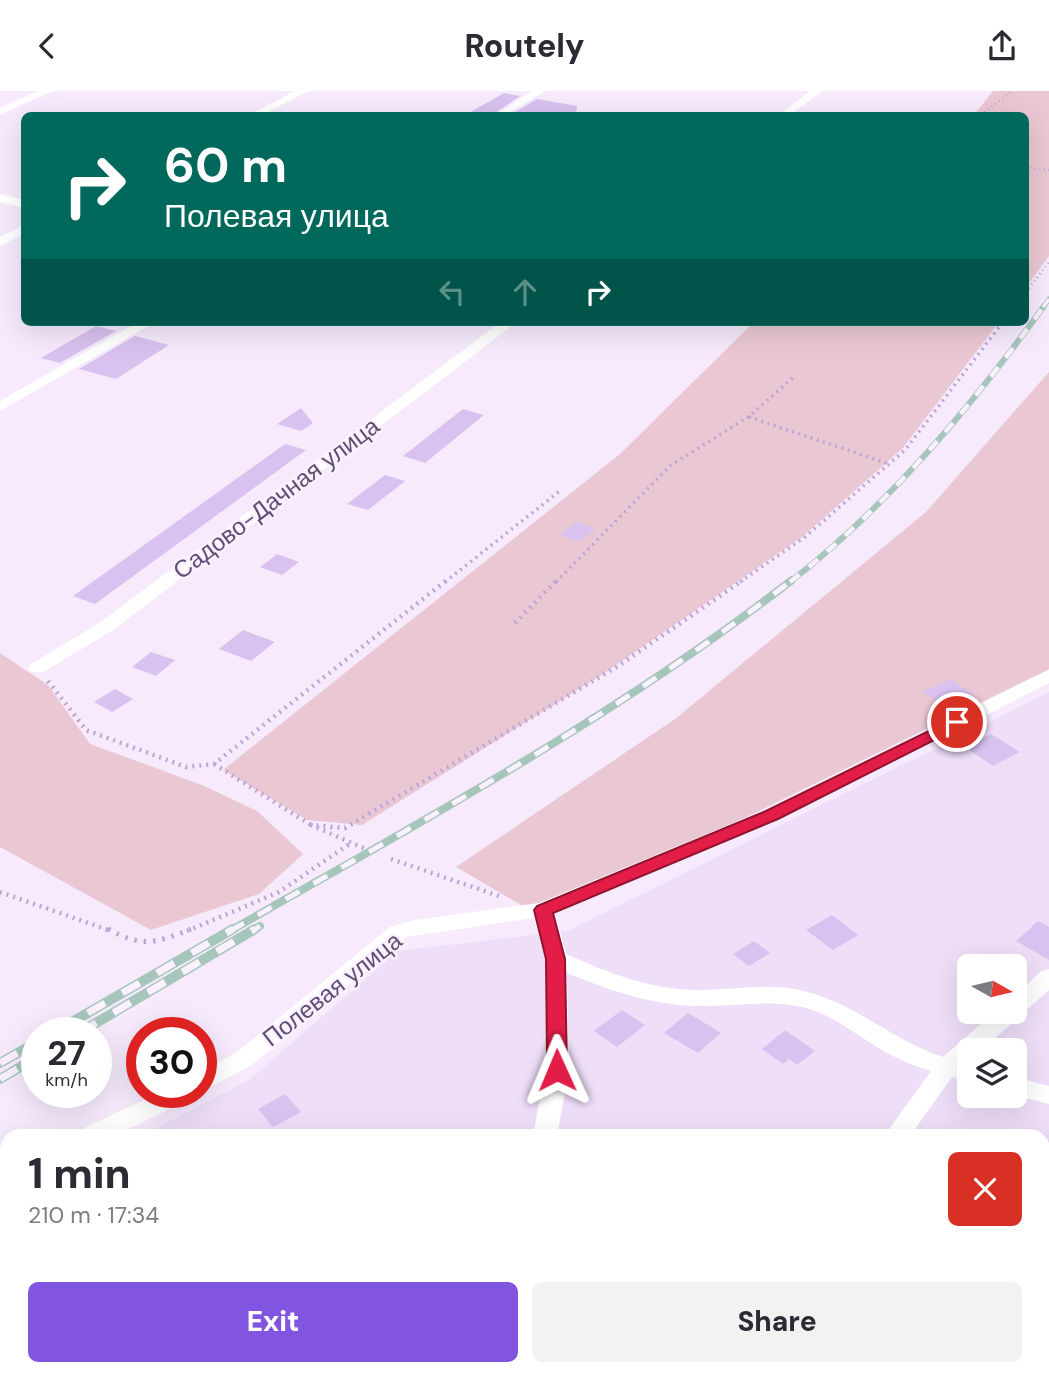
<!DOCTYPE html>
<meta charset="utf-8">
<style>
body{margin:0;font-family:"DM Sans",sans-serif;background:#f2f2f3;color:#2b2b33;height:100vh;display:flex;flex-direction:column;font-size:26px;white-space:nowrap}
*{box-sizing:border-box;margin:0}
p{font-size:23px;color:#7c7c81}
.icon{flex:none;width:38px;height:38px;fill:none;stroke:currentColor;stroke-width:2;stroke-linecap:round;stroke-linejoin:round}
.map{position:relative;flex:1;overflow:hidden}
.panel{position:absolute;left:0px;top:1038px;width:1050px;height:247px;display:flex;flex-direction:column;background:#fff;border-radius:21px 21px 0 0;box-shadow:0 7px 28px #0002}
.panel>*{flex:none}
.top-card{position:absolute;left:21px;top:21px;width:1008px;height:214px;border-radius:10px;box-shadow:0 7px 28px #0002;background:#00695c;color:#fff;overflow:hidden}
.needle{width:46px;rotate:98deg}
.fabs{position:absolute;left:957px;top:863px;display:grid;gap:14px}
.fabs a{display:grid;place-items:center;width:70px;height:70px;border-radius:10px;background:#fff;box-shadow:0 7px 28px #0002;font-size:35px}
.speed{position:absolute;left:21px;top:926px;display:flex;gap:14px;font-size:35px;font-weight:700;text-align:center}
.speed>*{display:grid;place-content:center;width:91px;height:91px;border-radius:50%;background:#fff;box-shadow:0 7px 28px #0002;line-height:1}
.speed small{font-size:18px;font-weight:400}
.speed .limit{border:10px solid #d22;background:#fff;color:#111}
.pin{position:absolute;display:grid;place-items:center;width:60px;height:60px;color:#fff;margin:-30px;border:4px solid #fff;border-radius:50%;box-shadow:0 2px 7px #0007}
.me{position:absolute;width:77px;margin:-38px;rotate:359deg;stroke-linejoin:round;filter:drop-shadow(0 0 5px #0008)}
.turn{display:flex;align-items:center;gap:24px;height:147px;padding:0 28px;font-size:32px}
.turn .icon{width:91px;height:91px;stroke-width:2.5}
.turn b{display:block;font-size:49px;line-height:60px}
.lanes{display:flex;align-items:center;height:66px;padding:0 28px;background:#0003;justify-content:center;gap:35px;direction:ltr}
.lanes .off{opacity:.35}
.round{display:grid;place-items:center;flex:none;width:74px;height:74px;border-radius:10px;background:#f2f2f3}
.headline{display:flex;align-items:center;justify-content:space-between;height:119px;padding:0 28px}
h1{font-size:42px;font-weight:800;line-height:52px}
.button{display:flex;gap:14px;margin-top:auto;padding:14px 28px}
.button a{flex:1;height:80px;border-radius:10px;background:#8155e0;color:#fff;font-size:28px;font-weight:800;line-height:80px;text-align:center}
.button a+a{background:#f2f2f3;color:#2b2b33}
header{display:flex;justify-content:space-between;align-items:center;height:91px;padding:0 28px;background:#fff;font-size:32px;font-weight:800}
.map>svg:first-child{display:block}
.residential{fill:#efdef8;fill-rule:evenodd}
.green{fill:#eac8d3}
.building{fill:#d9c2f0}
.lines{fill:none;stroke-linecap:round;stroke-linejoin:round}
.path-far3{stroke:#bca5d6;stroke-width:2.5;stroke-dasharray:1 3.5;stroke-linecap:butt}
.path-far2{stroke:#bca5d6;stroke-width:3.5;stroke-dasharray:2 4.5;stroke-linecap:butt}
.path-far1{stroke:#bca5d6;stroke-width:4.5;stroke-dasharray:2 5;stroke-linecap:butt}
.path{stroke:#bca5d6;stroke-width:5;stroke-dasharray:2.5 7;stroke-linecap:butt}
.lane{fill:#fff;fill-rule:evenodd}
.street{fill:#fff;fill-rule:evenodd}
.rail-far3-casing{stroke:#a7c6bb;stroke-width:5}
.rail-far2-casing{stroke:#a7c6bb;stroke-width:6}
.rail-far1-casing{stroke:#a7c6bb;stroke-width:8}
.rail-casing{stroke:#a7c6bb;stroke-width:10}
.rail-far3{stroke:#faf0fe;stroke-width:3.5;stroke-dasharray:10;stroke-linecap:butt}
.rail-far2{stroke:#faf0fe;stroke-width:4.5;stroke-dasharray:12;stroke-linecap:butt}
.rail-far1{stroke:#faf0fe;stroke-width:5;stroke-dasharray:16;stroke-linecap:butt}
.rail{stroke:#faf0fe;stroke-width:7;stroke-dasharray:20;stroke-linecap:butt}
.route{fill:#e11d48;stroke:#92132f;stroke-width:2}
.labels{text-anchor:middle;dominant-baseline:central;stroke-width:5;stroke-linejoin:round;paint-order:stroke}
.street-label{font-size:24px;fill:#604e76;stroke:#faf0fe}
</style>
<header><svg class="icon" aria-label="back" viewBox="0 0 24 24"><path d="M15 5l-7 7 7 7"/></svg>Routely<svg class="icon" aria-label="share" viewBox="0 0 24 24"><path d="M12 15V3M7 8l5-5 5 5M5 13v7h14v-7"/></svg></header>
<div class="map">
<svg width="1049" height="1283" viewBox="0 0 1049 1283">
<rect width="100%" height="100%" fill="#f6eafc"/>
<path class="residential" d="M1049,601V1283H0V1117L7,1114V1278H1043V1045H141L249,989L398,860L568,840ZM970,875H1015V920H970ZM970,959H1015V1004H970Z"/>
<path class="green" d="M993,0H1049V165L1026,196V24H974Z
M754,231H999L902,358L802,446L603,583L362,734L307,729L223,679L620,363Z
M1049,281V578L542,826L456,776L675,628L926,421Z
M0,562L48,594L90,653L202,694L257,720L303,763L259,803L151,839L0,756Z"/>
<path class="building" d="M504,2L520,5L492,24H465Z
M537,8L577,15L576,24H510Z
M96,235L116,240L60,272L41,267Z
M135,245L169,254L116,288L79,278Z
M301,317L313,332L301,340L277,333Z
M463,318L484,324L425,372L403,365Z
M285,353L306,359L95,513L73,505Z
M385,384L405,390L368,419L347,413Z
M577,431L596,438L579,451L559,443Z
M277,463L299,471L282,484L260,476Z
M243,539L275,551L251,570L219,558Z
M151,561L175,569L156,585L132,576Z
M950,588L973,603L945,616L923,601Z
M115,598L133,608L112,621L94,611Z
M991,643L1020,661L993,675L965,656Z
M832,824L858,844L833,859L806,839Z
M1038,830L1049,836V869L1016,850Z
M754,850L770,862L749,875L733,863Z
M622,919L645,934L617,956L594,940Z
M688,922L721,942L698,962L664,942Z
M785,939L815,960L797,974L789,968L783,973L762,958Z
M285,1003L301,1021L273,1036L258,1018Z"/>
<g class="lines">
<path class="path-far3" d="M981,24L1012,0
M1026,76L1049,79
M1026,201L1049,171"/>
<path class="path-far2" d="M749,326L889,373
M445,491L561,399
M556,491L670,375L748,326L794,286
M740,491L805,446L905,359L1003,231"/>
<path class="path-far1" d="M515,532L557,489
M48,590L86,639L186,676L214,673L447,489
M214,673L311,734
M370,760L311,734L345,737L618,575L743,489
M391,768L502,806
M0,801L111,840
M187,840L279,801L351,752"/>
<path class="path" d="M108,838C142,857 156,852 191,838"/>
<path class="lane" d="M933,21L935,22V24H920Z"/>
<path class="street" d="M38,0H52L0,24V17Z
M295,0H308L262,24H249Z
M532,0H545L506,24H494Z
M810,0H822L790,24H779Z
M0,103L24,109V117L0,111Z
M24,134V143L0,155V146Z
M138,231H155L0,320V310Z
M501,231H517L113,539L43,581H31L28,577L31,573L101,531Z
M1049,579V592L779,729L555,822L566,863C609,882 651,899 698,899C734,899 769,891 804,900C855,912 893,950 943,966L996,920H1015V905L1041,880L1049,878V899L982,959H970V970L967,972L970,973V991L952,986L910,1045H884L931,980C912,974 894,967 877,956C854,942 830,922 802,916C767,908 732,916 696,915C651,914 609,899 567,882L569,979L557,1045H533L545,979V868L534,827L406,846L252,974L201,1001V981L236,962L390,836L415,829L539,812L765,719Z
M1015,986L1049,995V1013L1015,1004Z
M161,1001H195L192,1007L114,1045H79L82,1038Z
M7,1077V1099L0,1101V1079Z
M659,1278H692L695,1283H661Z"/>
<defs>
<path id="rail-far3" d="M1043,216L1049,208"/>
<path id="rail-far2" d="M790,491C890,413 970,317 1044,215"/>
<path id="rail-far1" d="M230,840C422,730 617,625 792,489
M252,840L260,835"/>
<path id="rail" d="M53,942L233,838
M79,942L255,838
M0,972L37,951
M0,988L37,966"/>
</defs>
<use href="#rail-far3" class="rail-far3-casing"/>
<use href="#rail-far2" class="rail-far2-casing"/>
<use href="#rail-far1" class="rail-far1-casing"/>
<use href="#rail" class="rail-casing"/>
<use href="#rail-far3" class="rail-far3"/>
<use href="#rail-far2" class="rail-far2"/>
<use href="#rail-far1" class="rail-far1"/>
<use href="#rail" class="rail"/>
</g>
<path class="route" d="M957,626L962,628L964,631L962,635L778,728L553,822L565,868L567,979L564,984L557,986L550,984L547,979L546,868L534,819L537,815L766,720Z"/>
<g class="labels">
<g class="street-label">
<text transform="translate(276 407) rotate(-37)">Садово-Дачная улица</text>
<text transform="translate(332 898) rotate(-38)">Полевая улица</text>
</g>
</g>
</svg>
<div class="fabs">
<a><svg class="needle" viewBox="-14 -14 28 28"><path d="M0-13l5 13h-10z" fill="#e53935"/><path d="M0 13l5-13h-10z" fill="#7c7c81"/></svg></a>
<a><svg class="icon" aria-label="layers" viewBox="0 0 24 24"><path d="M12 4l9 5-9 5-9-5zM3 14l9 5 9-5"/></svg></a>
</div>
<div class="speed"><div>27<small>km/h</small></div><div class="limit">30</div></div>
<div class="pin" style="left:957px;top:631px;background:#d93025"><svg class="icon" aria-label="arrive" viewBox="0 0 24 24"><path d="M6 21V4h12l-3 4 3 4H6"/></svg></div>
<svg class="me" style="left:557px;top:979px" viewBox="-20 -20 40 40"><path d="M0-17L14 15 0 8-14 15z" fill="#e11d48" stroke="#fff" stroke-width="4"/></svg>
<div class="top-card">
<div class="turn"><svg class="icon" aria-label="right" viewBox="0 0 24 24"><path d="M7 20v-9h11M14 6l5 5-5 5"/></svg><div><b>60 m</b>Полевая улица</div></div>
<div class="lanes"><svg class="icon off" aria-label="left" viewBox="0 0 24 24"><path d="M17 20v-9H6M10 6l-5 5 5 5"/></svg><svg class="icon off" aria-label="ahead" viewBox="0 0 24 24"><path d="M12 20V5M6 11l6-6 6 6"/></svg><svg class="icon" aria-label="right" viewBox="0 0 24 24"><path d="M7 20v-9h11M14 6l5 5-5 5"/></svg></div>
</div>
<section class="panel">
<div class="headline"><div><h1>1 min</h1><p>210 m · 17:34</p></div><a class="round" style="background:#d93025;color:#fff"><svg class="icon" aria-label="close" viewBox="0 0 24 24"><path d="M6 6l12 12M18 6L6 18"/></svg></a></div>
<div class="button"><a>Exit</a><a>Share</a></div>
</section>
</div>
